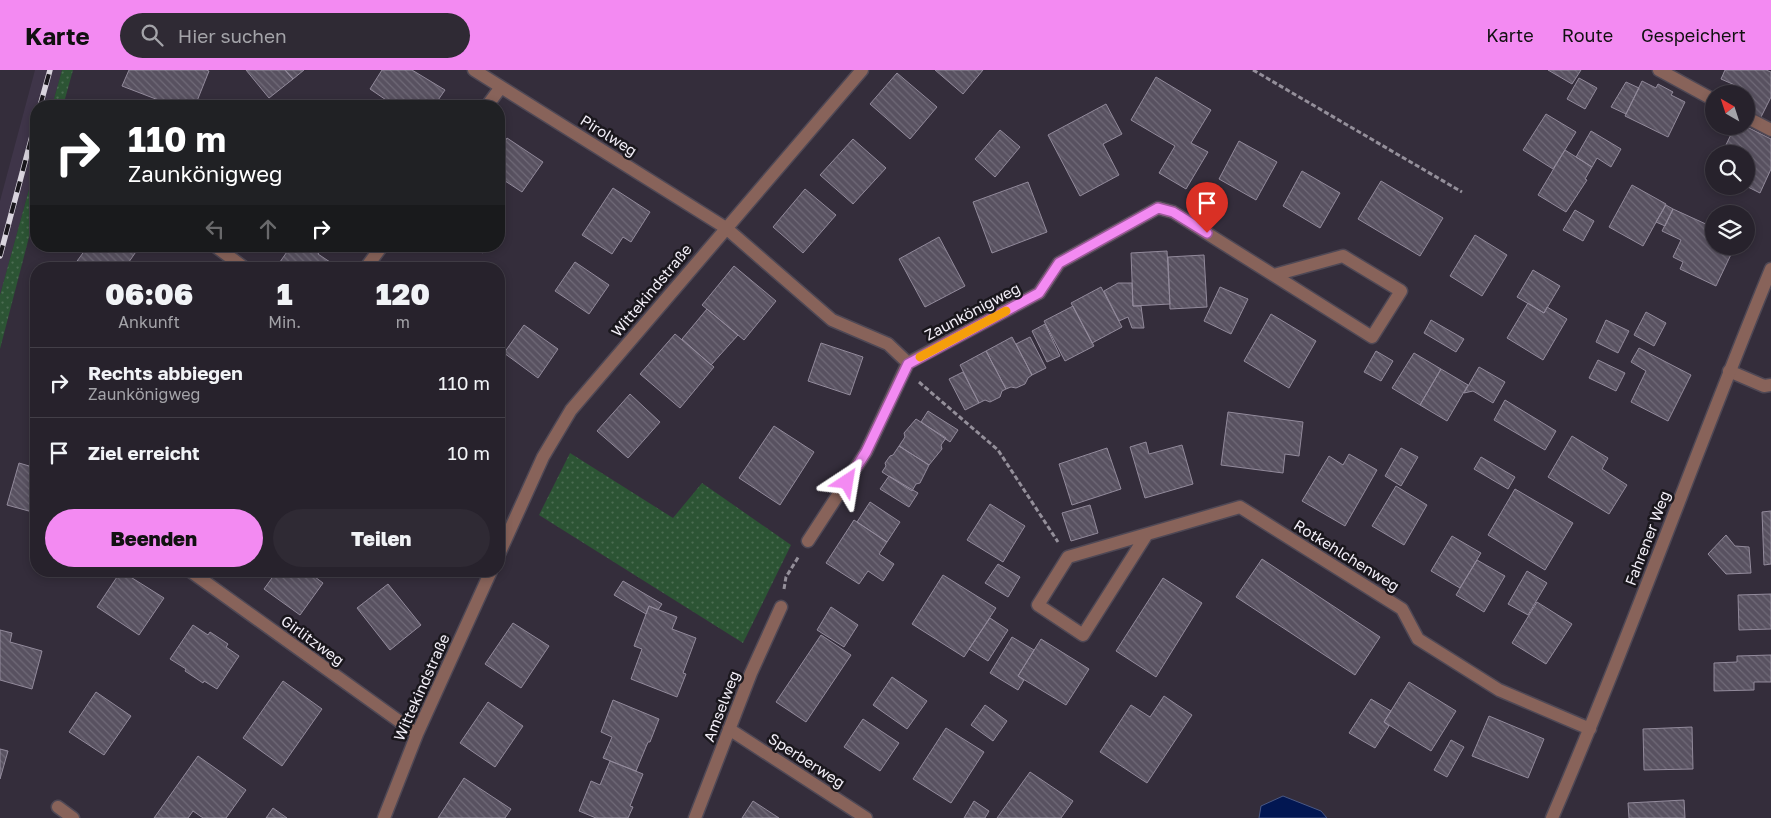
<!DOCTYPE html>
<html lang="de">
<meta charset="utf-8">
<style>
body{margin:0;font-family:"Golos Text",sans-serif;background:#2f2a34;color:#f1f3f6;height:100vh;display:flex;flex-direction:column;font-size:19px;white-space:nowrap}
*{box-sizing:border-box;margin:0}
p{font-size:16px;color:#a4a4a9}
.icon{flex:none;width:28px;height:28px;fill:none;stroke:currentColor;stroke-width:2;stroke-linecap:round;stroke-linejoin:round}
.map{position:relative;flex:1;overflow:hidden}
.drawer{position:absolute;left:30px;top:192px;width:475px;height:315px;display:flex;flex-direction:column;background:#27222c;border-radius:20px;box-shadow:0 2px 8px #0003,0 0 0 1px #433f48}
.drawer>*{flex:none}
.top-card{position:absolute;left:30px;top:30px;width:475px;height:152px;border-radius:20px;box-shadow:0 2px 8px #0003,0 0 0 1px #433f48;background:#202124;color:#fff;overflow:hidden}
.needle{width:32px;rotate:321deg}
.buttons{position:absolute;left:1705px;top:15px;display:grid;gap:10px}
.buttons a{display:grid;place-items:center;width:50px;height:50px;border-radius:50%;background:#27222c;box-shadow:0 2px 8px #0003,0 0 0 1px #433f48;font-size:25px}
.pin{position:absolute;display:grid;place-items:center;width:42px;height:42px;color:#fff;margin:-51px -21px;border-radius:50% 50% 50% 0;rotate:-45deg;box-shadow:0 0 5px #0007}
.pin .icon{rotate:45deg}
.me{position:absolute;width:55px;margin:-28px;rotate:33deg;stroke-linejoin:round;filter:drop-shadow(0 0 4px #0008)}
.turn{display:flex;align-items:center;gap:18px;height:105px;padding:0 15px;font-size:22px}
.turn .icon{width:65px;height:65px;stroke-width:2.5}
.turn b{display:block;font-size:35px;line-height:42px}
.lanes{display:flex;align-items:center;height:48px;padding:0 15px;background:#0003;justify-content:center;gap:25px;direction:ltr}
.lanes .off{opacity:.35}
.eta{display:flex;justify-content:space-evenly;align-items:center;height:85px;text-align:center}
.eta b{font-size:30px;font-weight:800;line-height:35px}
.action{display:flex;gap:10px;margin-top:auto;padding:10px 15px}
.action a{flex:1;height:58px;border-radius:30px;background:#f38af2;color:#111;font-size:20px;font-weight:800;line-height:58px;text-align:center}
.action a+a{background:#2f2a34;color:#f1f3f6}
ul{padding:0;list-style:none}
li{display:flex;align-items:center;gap:15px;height:70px;padding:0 15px;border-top:1px solid #433f48}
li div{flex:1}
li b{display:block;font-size:19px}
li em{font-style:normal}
header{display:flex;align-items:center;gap:30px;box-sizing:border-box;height:70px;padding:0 25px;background:#f38af2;color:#111}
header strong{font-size:24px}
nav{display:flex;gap:28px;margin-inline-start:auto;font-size:18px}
.search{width:350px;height:45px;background:#2f2a34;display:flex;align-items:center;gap:12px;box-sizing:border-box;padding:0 18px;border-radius:28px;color:#a4a4a9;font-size:19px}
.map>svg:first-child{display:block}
.built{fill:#3f3549}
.grass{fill:url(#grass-dots)}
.water{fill:#021752;stroke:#4a5884}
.building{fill:url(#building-back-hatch);stroke:#928a9b}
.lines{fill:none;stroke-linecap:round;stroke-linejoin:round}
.service-casing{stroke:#4f4855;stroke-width:15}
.minor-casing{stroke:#4f4855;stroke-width:15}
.path{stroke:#948f9a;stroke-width:3;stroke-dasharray:5 2.5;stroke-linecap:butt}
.service{stroke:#88635a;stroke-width:12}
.minor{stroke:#88635a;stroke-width:12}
.rail-casing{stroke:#d9d4de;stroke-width:5.5}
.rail{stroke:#1a171d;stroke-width:4;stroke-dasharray:11;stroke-linecap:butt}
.route-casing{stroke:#9e5a9d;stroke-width:12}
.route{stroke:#f38af2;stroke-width:9}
.slow{stroke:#f59e0b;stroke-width:9}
.labels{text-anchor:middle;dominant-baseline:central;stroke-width:5;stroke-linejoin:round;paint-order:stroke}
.street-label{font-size:15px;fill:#f3eff8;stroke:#1a171d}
</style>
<header>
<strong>Karte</strong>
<div class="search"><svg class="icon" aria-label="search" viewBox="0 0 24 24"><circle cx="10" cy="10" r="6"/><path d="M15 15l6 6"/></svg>Hier suchen</div>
<nav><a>Karte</a><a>Route</a><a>Gespeichert</a></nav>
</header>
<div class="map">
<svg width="1771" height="748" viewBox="0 0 1771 748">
<defs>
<pattern id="grass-dots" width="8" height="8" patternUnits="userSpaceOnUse" patternTransform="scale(1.25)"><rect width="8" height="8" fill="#2c5434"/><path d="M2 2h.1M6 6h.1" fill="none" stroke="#4b6d52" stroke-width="1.8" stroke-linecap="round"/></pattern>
<pattern id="building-back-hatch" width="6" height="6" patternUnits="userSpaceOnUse" patternTransform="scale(1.25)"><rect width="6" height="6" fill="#585160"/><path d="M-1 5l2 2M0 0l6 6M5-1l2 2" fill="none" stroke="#706a78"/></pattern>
</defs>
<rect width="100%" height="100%" fill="#342d3b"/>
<path class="built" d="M35,0H62L52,36H36V94L0,225V131Z"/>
<path class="grass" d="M62,0H73L63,36H52Z
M36,94V140L0,279V225Z
M570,383L673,448L702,413L791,475L743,573L539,445Z"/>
<path class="water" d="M1283,726L1321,741L1327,748H1259L1261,736Z"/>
<path class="building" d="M129,0H206L209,1L195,36H174L122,16Z
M246,0H285L293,9L269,28Z
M285,0H304L293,9Z
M382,0H412L445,20L434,36H395L370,19Z
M935,0H983L963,24Z
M1548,0H1581L1572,14Z
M1725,0H1766L1771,2V27L1761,47L1746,40V24H1733L1737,16L1721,9Z
M897,3L937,37L910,69L870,34Z
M1156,7L1211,40L1191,73L1208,82L1186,119L1159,103L1175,76L1131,50Z
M1579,8L1597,18L1585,39L1567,29Z
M1642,11L1656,18L1658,14L1673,22L1671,25L1685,32L1668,67L1625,46Z
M1626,12L1639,18L1626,44L1611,37Z
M1106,34L1122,64L1103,74L1119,105L1080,126L1048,65Z
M1546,44L1576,62L1553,99L1523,80Z
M1735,56H1745L1771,69V99L1760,123L1746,116V84H1735V82L1725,77Z
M1000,60L1020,77L995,107L975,89Z
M1591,61L1621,79L1611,97L1597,88L1592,97L1576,87Z
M507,68L543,92L522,122L499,107V81Z
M853,69L886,98L853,134L820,105Z
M1239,71L1277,92L1256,130L1219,109Z
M1565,80L1592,97L1585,109L1587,110L1566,142L1538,125Z
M1302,101L1340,123L1320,158L1283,136Z
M1381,111L1443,148L1420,186L1358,149Z
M1028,112L1047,162L992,183L973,132Z
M1632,115L1666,134L1643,176L1609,157Z
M613,118L650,142L631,172L623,167L612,184L582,165Z
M805,119L836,145L803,183L773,157Z
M1666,135L1673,139L1665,156L1656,152Z
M1673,139L1708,155L1714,144V176H1735L1716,216L1680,199L1683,192L1673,187L1681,170L1662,161Z
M1575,140L1594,151L1583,171L1563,160Z
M1475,165L1507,185L1482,226L1450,206Z
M939,167L965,216L925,237L899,189Z
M88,176H140L124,199H73L72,198Z
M285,176H324L318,184L330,192L326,199H275L289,179Z
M473,176H487L483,183Z
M1167,181L1170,234L1133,236L1131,183Z
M1204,185L1207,237L1170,239L1168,187Z
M575,192L609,215L589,244L555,221Z
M734,196L776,231L744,270L702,235Z
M1533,200L1560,216L1544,243L1517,227Z
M1118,213H1132L1133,236H1141L1144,258H1132L1128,247L1119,251L1104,221Z
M1101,217L1122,257L1092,273L1071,233Z
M1220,217L1248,229L1231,264L1204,251Z
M1528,233L1544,243L1547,237L1567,249L1543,290L1507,268Z
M1073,236L1094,276L1065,291L1044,251Z
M707,239L738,265L711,295L682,269Z
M1646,242L1666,253L1654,276L1634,265Z
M1271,244L1316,271L1289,318L1244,291Z
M1431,250L1464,269L1456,282L1424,263Z
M1606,250L1629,261L1618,283L1596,272Z
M1045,254L1060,286L1047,292L1032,261Z
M524,255L558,279L538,308L504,283Z
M675,264L714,297L680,338L640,304Z
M1012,267L1032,305L1028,308L1025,314L1016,318L1011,317L1006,319L986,281Z
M1030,267L1046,298L1032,305L1016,274Z
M821,273L863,287L850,325L808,311Z
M1639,278L1691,305L1668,351L1631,332L1646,301L1631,292Z
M986,281L1006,319L1002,321L1000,327L990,332L985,330L979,333L960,295Z
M1376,281L1393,291L1381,311L1364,302Z
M1414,283L1441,299L1420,335L1392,318Z
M1598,290L1625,303L1616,321L1589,308Z
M1479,297L1505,312L1493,333L1473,321L1464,323Z
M1441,299L1468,315L1447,351L1420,335Z
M963,302L979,333L965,340L949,309Z
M630,324L660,352L628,388L597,361Z
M1505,330L1556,361L1545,380L1494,350Z
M928,341L958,360L950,372L921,352Z
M1228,342L1303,352L1299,386L1285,384L1283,403L1221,395Z
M916,349L946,368L941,375L942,379L929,395L899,376L905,367L904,363Z
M774,356L814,382L780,435L739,408Z
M1572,366L1608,388L1602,399L1627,415L1609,444L1548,407Z
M1146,372L1149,384L1182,375L1193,414L1145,428L1130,377Z
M899,376L929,395L920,413L916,414L912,421L882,402L886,396L885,393L890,386L893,385Z
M1107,378L1121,419L1072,435L1059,394Z
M1401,378L1418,387L1401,416L1385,406Z
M1349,384L1377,400L1345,456L1302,431L1329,386L1343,395Z
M1481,387L1515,407L1508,419L1474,399Z
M19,393L36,398V443L7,435Z
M889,406L918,423L909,437L880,419Z
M1396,416L1427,435L1404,475L1372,456Z
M1515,419L1573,453L1545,500L1488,465Z
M870,432L900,452L887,472L857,452Z
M990,434L1025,456L1003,492L967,470Z
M1090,435L1098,463L1071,471L1062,443Z
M1771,441V494L1764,495L1762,442Z
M854,450L887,472L879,484L894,494L883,511L868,501L859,514L826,493Z
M1726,465L1735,476L1749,477L1751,503L1726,504L1708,484Z
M1452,466L1481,483L1460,518L1431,501Z
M1262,489L1380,567L1355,605L1236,527Z
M1477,490L1505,506L1484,542L1456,525Z
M998,494L1020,507L1008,527L985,513Z
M121,501L164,528L139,565L97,537Z
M277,501H307L323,513L300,545L264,519Z
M1527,501L1547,513L1528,545L1508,534Z
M943,505L996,538L964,587L912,554Z
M1163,508L1202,533L1156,607L1116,581Z
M623,511L662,534L658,540L649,536L646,544L614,525Z
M388,514L421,555L390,580L357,538Z
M1771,524V559L1739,560L1738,525Z
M1537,532L1572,554L1546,594L1512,573Z
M649,536L677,547L672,559L696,568L683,603L686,604L677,627L631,609L642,579L634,576Z
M831,537L858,555L844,577L817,560Z
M990,548L1008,560L988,591L969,579Z
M513,553L549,576L521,618L485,594Z
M193,555L208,565L210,562L228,574L226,577L239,586L217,619L204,611L203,613L185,601L186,599L170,589Z
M0,560L12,563L10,572L42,581L32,619L0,610Z
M821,565L851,585L806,652L776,632Z
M1012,567L1034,580L1018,606L1024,610L1018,620L990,603Z
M1041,569L1089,599L1066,635L1018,606Z
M1771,585V612H1754V620L1714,621V593L1737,592V586Z
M892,607L927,631L907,659L873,635Z
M283,611L322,639L282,696L243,668Z
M1409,612L1456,641L1431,681L1384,652Z
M96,622L131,646L104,685L69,662Z
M1164,626L1192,645L1147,713L1100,682L1131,635L1150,647Z
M1371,629L1391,641L1384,652L1389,656L1375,678L1349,663Z
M613,630L659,649L650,672H648L636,701L603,688L612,667L601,662Z
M488,632L523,656L495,697L460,673Z
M985,635L1007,651L993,671L971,655Z
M1489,646L1544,669L1528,708L1472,686Z
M863,649L899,673L880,701L844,677Z
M1692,657L1693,699L1644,700L1643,659Z
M946,658L984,682L951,733L913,709Z
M1451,670L1464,677L1447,707L1434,700Z
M0,679L8,681L0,709Z
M198,686L246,720L226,748H203L193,741L188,748H154Z
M610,691L643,704L630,736L633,737L628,748H596L579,741L591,711L600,715Z
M1030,702L1073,731L1061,748H997Z
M464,708L511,739L505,748H438Z
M1684,730L1685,748H1629L1628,733Z
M753,731L779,748H742Z
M974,731L989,741L985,748H964Z
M273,738L287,748H266Z"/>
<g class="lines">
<defs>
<path id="service" d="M1659,0L1714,30
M1746,47L1771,60
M1729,301L1764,316L1771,315"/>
<path id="minor" d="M474,0L726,158L832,250L888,274L908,293L1039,223L1059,193L1158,138L1173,142L1372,267L1401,221L1343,186L1274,205
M487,36L501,17
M215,176L246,199
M365,199L382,176
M1147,464L1083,565L1038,535L1068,487L1240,437L1402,539L1418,569L1499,620L1590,659
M808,471L866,382L908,293
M499,484L543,387L571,340L862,0
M190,501L417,664
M729,659L866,748
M58,737L73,748
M384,748L417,664L491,501
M695,748L751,603L781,537
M1552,748C1630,567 1696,381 1771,199"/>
</defs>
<use href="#service" class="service-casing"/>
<use href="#minor" class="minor-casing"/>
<path class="path" d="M1253,0L1462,122
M919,312L998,380L1058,472
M784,519L786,507L799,486"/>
<use href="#service" class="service"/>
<use href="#minor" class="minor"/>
<defs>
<path id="rail" d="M40,36L50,0
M0,186L36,51"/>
</defs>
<use href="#rail" class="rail-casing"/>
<use href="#rail" class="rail"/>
</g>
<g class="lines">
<defs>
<path id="route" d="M847,412L866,382L908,294L1039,223L1059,193L1158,138L1173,142L1207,163"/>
</defs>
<use href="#route" class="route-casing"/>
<use href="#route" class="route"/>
<path class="slow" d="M920,287L1006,241"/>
</g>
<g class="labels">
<g class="street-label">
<text transform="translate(609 65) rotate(32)">Pirolweg</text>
<text transform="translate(651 220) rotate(-50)">Wittekindstraße</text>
<text transform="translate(972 241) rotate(-28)">Zaunkönigweg</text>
<text transform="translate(1647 468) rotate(-69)">Fahrener Weg</text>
<text transform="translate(1347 485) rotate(32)">Rotkehlchenweg</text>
<text transform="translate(313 570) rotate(36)">Girlitzweg</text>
<text transform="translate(421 617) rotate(-66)">Wittekindstraße</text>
<text transform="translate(721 636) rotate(-69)">Amselweg</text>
<text transform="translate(807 690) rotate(33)">Sperberweg</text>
</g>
</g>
</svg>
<div class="buttons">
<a><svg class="needle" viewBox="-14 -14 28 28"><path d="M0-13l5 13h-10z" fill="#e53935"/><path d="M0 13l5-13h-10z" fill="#a4a4a9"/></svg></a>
<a><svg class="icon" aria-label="search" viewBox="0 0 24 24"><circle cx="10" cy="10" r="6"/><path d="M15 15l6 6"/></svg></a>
<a><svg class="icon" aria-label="layers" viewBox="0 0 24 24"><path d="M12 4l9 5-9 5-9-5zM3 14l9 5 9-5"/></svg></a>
</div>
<div class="pin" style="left:1207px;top:163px;background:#d93025"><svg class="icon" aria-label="arrive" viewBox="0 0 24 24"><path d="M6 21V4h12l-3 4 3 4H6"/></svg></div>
<svg class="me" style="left:847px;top:412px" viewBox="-20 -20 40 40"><path d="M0-17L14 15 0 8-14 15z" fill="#f38af2" stroke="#fff" stroke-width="4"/></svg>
<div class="top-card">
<div class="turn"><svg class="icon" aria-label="right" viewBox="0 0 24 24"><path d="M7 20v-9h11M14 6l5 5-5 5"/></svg><div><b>110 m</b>Zaunkönigweg</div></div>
<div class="lanes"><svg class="icon off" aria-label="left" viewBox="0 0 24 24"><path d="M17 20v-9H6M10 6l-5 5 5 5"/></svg><svg class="icon off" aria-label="ahead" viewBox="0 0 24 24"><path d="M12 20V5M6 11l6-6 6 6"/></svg><svg class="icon" aria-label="right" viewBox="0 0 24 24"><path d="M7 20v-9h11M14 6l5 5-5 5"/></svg></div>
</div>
<section class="drawer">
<div class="eta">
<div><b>06:06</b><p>Ankunft</p></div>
<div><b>1</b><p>Min.</p></div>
<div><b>120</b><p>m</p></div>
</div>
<ul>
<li><svg class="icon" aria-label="right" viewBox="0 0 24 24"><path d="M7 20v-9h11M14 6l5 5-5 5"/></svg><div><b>Rechts abbiegen</b><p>Zaunkönigweg</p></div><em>110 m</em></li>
<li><svg class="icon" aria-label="arrive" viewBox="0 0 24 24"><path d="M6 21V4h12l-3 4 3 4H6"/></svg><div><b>Ziel erreicht</b></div><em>10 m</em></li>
</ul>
<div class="action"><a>Beenden</a><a>Teilen</a></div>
</section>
</div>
